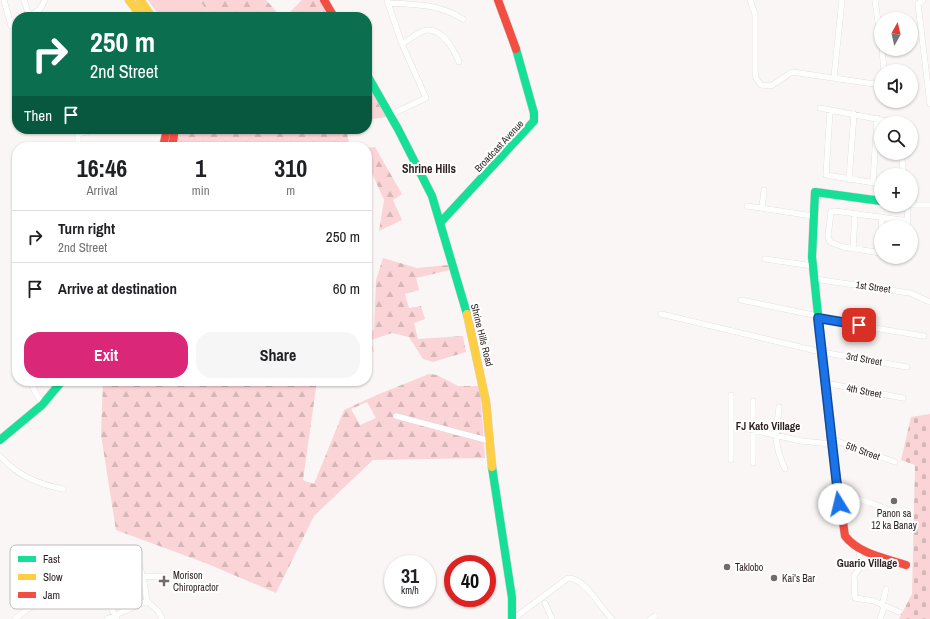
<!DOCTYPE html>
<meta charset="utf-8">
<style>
body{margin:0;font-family:"Archivo Narrow",sans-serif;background:#f6f6f6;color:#202124;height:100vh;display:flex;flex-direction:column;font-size:15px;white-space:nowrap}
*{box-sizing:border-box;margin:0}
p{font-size:13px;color:#757577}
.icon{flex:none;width:22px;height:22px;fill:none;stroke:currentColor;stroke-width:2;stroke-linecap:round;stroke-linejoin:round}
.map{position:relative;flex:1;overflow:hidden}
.drawer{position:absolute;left:12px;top:142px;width:360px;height:244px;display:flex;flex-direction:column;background:#fff;border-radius:16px;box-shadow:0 1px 3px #0004}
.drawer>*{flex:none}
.hud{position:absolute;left:12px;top:12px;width:360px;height:122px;border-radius:16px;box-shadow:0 1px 3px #0004;background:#0b6e4f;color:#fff;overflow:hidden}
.needle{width:26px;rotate:8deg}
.fabs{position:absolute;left:874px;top:12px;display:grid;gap:8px}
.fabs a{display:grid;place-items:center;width:44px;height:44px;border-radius:50%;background:#fff;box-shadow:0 1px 3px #0004;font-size:20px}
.speed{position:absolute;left:384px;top:555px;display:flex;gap:8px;font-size:20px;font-weight:700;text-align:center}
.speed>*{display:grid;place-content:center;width:52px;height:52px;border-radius:50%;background:#fff;box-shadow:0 1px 3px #0004;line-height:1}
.speed small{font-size:10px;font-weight:400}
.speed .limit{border:6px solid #d22;background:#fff;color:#111}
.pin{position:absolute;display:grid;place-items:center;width:34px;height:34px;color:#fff;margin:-17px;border-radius:8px;box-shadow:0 2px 6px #0006}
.me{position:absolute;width:44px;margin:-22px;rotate:351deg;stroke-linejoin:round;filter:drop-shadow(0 0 3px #0008)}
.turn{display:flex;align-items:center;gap:14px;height:84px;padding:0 12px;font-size:18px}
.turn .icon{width:52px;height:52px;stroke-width:2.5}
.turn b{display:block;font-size:28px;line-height:34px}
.then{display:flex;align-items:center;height:38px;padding:0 12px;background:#0003;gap:8px;font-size:15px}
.eta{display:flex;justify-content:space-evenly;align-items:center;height:68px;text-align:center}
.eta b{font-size:24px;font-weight:800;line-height:28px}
.cta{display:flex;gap:8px;margin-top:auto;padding:8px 12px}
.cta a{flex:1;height:46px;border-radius:16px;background:#db2777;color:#fff;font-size:16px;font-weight:800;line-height:46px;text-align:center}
.cta a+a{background:#f6f6f6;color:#202124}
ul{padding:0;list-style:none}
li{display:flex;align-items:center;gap:12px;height:52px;padding:0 12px;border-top:1px solid #e0e0e0}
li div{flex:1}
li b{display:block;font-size:15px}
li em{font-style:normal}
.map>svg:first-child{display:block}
.grass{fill:#fad4d6}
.forest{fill:url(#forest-firs);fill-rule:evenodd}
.cemetery{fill:url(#cemetery-stones)}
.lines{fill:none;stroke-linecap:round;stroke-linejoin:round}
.street-casing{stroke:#dad1d2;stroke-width:6}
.fast-casing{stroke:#dad1d2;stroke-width:9}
.slow-casing{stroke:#dad1d2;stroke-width:9}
.jam-casing{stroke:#dad1d2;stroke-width:9}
.street{stroke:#fefefe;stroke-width:5.5}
.fast{stroke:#16e098;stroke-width:8}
.slow{stroke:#ffcf43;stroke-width:8}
.jam{stroke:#f24e42;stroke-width:8}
.route-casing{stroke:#114b97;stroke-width:10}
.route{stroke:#1a73e8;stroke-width:7}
.poi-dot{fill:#746a6b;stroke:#fff;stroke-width:1.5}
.labels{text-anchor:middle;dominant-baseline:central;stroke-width:4;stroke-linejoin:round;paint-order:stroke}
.street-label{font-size:10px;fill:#2c1f20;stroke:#fff}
.poi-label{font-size:10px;fill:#2c1f20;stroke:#fff;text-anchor:start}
.neighbourhood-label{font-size:11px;font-weight:bold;fill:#2c1f20;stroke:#fff}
.quarter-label{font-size:12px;font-weight:bold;fill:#2c1f20;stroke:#fff}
.key{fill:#fff;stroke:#c0bcbc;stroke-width:1}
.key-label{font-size:11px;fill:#2c1f20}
</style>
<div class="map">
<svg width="930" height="619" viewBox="0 0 930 619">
<defs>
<pattern id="forest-firs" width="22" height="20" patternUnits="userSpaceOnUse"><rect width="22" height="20" fill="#fad4d6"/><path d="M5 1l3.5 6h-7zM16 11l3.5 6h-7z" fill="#d6b6b7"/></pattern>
<pattern id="cemetery-stones" width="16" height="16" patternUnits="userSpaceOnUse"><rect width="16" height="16" fill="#fad4d6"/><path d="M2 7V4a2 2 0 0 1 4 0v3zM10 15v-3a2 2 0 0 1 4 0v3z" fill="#d6b6b7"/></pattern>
</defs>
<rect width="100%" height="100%" fill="#fbf6f6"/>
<path class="grass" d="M148,0H200L210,17H160Z"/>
<path class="forest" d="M200,0H266L281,17H210Z
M302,0H320L330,17H285Z
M367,84L386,117L367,120Z
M174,129H346L350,147H170Z
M375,147L402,194L393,200L402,220L379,231L384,200L371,171L367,170V148Z
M383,258L417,268L448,265L450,270L416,278L419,290L405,294L409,308L421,306L425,319L414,323L418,339L463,336L466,352L433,362L423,359L409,337L392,333L371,340L374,352L367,350V332L374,330L376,280Z
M429,374L437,375L458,386H480L485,458L373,460L314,516L276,593L208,564L116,530L101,435L103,381H317L303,480L314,484L344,410L379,394ZM367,402L376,418L360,425L351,409Z"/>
<path class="cemetery" d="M930,414V619H899L912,594L915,465L901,460L911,417Z"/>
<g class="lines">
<defs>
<path id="street" d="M4,0L11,26
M24,0L28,13L32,15L40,9L45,0
M387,0L402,44L426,98L390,115
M750,0L755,14V71L756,78L761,85L771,86L792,72L881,85
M875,0L881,43
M923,0L918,4L930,104
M388,3C416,4 438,4 463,19
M402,44C409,40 419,31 427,30C443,29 454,50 459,62
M882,49L884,71
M834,77L842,0
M889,101V105
M820,108L897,123
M830,110L826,175L881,184
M143,129L169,132
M78,147V134L97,129
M901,153L904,175
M849,180L854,114
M873,183L877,118
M911,205H930
M747,206L813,216
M762,208L764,190
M907,227L908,205
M853,249L855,213
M879,253L882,217
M881,253L843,247L830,242L828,236L831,212L835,211L908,221
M765,259L813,266
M814,279L910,293L930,302
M741,300L818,316
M661,314L821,352L907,367
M818,319L924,336
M31,381L35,392L40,400
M825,383L903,398
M731,395V460
M753,401V463
M779,407C776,436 773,442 785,469
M396,416L490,441
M731,425L801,441L831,444
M831,439L895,462
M0,456C17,475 37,484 63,489
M838,493L871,503L899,514
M860,549L859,569L854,576L855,598L874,601L899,612
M138,563L143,577L147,601
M46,565L80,549L117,619
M143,577L164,576
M147,601L158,611L162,619
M545,603L552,619
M882,605L886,589
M15,619L26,610L93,573
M107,619L147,601
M513,619L568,578C587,579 599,607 612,619
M650,619L655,616
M880,619L884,607"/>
<path id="fast" d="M367,75L398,129L432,196L467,314
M440,223L534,121V113L516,49
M822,353L812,257L815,192L881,201
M0,440L42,405L62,381
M492,467L512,598V619"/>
<path id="slow" d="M129,0L142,17
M140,0L152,17
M467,314L486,402L492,467"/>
<path id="jam" d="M324,0L334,17
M498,0L516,49
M163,147L167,129
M172,147L175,129
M822,353L831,439L845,536C859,554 885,558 906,565"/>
</defs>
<use href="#street" class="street-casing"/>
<use href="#fast" class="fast-casing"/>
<use href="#slow" class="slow-casing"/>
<use href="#jam" class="jam-casing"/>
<use href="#street" class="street"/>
<use href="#fast" class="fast"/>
<use href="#slow" class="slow"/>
<use href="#jam" class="jam"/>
</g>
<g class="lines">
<defs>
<path id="route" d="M839,504L818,318L859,325"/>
</defs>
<use href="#route" class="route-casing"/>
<use href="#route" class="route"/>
</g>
<g class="poi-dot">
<circle cx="894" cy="501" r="4"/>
<circle cx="727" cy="567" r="4"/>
<circle cx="774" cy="578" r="4"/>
<path d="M162 575h4v4h4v4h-4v4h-4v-4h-4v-4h4z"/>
</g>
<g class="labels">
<g class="street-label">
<text transform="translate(499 146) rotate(-47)">Broadcast Avenue</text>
<text transform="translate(873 287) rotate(8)">1st Street</text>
<text transform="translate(482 335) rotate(76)">Shrine Hills Road</text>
<text transform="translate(864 359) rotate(10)">3rd Street</text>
<text transform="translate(864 391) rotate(11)">4th Street</text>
<text transform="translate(863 451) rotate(20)">5th Street</text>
</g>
<g class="poi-label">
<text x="894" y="513" text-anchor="middle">Panon sa<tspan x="894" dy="12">12 ka Banay</tspan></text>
<text x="735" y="567">Taklobo</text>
<text x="173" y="575">Morison<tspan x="173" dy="12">Chiropractor</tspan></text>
<text x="782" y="578">Kai's Bar</text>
</g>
<g class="neighbourhood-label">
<text x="768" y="426">FJ Kato Village</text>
<text x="867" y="563">Guario Village</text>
</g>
<g class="quarter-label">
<text x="429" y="169">Shrine Hills</text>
</g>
</g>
<rect x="10" y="545" width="132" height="64" rx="6" class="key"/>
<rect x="18" y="556" width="18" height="6" fill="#16e098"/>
<rect x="18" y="574" width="18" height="6" fill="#ffcf43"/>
<rect x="18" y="592" width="18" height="6" fill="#f24e42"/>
<g class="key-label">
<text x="43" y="563">Fast</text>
<text x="43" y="581">Slow</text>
<text x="43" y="599">Jam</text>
</g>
</svg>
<div class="fabs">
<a><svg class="needle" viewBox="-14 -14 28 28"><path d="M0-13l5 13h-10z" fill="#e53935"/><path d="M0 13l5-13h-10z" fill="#757577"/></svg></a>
<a><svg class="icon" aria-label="sound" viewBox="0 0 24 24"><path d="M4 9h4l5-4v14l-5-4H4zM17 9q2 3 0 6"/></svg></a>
<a><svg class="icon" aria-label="search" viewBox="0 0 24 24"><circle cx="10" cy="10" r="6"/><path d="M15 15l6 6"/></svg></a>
<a>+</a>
<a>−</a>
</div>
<div class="speed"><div>31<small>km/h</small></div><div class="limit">40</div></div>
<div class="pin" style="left:859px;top:325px;background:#d93025"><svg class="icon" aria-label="arrive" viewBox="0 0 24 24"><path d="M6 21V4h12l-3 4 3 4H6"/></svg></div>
<svg class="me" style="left:839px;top:504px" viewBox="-20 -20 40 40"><circle r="19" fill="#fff"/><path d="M0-13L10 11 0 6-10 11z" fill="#1a73e8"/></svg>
<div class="hud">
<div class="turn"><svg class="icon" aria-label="right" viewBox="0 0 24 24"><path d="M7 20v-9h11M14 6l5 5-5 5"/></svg><div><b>250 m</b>2nd Street</div></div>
<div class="then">Then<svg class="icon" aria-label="arrive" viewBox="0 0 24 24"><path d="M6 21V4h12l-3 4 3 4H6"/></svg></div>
</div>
<section class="drawer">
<div class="eta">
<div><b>16:46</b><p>Arrival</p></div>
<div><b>1</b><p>min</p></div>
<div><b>310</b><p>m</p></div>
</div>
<ul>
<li><svg class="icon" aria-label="right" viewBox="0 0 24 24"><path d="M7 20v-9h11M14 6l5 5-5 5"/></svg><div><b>Turn right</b><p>2nd Street</p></div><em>250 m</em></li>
<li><svg class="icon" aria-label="arrive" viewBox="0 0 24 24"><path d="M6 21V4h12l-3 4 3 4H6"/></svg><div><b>Arrive at destination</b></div><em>60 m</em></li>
</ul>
<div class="cta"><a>Exit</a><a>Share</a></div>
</section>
</div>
